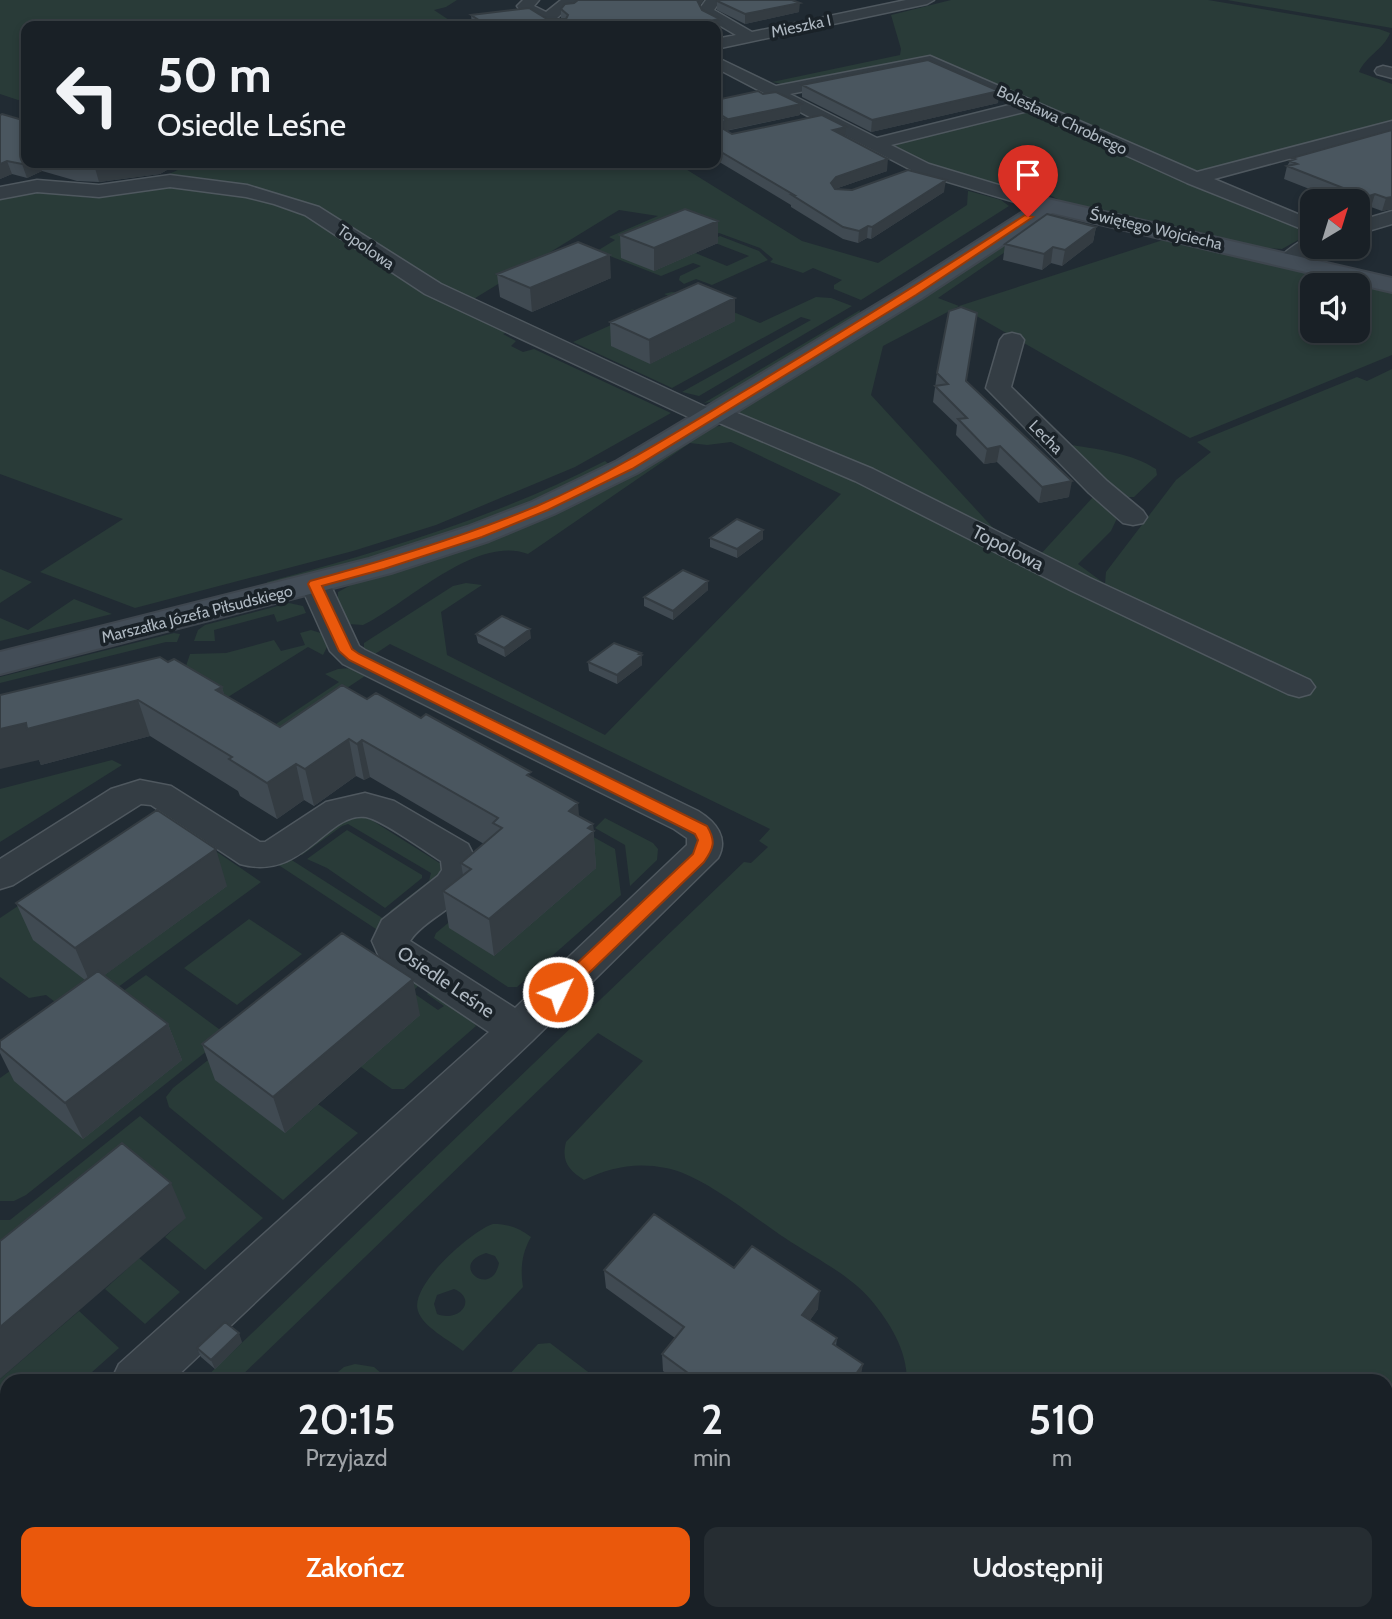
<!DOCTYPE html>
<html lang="pl">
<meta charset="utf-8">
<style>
body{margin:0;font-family:Cabin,sans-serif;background:#262d32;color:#f1f3f6;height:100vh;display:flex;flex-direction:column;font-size:26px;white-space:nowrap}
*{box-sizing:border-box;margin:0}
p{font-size:23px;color:#9fa3a7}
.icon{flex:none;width:38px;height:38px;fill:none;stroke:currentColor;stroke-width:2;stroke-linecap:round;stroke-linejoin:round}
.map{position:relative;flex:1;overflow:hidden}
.side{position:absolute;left:0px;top:1374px;width:1393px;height:247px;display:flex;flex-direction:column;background:#192026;border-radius:21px 21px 0 0;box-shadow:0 4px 10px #0003,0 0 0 2px #373e43}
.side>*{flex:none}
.top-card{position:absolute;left:21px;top:21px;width:700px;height:147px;border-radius:14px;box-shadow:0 4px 10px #0003,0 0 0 2px #373e43;background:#192026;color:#f1f3f6;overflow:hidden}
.needle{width:46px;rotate:38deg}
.fabs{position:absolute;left:1300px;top:189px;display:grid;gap:14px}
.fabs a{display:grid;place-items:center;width:70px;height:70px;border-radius:14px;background:#192026;box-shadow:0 4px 10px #0003,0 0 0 2px #373e43;font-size:35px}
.pin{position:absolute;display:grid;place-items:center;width:60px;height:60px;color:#fff;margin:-72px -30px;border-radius:50% 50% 50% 0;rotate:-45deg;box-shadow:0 0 7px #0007}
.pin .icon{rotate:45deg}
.me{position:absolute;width:77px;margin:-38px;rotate:47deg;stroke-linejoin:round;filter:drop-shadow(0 0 5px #0008)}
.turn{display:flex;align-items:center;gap:24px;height:147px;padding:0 21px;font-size:32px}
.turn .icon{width:91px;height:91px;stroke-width:2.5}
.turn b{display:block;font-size:49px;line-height:60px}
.eta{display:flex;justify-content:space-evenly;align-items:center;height:119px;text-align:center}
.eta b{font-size:42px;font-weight:600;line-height:49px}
.button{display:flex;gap:14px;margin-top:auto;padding:14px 21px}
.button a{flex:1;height:80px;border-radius:14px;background:#ea580c;color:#fff;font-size:28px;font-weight:600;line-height:80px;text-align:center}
.button a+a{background:#262d32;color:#f1f3f6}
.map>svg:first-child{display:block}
.green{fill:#293b38;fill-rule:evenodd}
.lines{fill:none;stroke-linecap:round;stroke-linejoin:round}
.street-casing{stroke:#4f585f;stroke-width:3}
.secondary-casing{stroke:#3e464e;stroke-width:4}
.street{fill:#343d44;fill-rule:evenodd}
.secondary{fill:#434d57;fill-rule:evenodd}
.wall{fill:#404a52}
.shaded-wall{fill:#343c42}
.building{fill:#4a565f;stroke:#343c42;stroke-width:2}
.route{fill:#ea580c;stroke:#983908;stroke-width:2}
.labels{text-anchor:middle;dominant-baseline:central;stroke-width:7;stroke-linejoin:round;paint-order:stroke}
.far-street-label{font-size:16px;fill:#aeb8c1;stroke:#1a2228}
.street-label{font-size:19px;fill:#aeb8c1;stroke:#1a2228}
</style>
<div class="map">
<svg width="1392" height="1619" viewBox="0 0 1392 1619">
<rect width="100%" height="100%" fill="#212b33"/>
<path class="green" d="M0,0H457L446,7L434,10L458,26H26V99L18,100L0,94Z
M951,0H1208L1379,29L1390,33C1384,49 1366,56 1359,72L1392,84V122L1206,172L1180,167L950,65L787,85L772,82L900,55L901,49L891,15Z
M1227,0H1392V28Z
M1025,111L1304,230L1307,235L1282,249L1264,248L1063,202L1048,194L1056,187L1043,183C1039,186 1034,190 1029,190C1000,191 918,163 895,146L899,143Z
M193,163H676L802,241L878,263L967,205L968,191L915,176L1001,200L1009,206L861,300L834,289V285L842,280L813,268L803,273L770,262L773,259L760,248L719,233L705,238L693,252L727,266L749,256L710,241L720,236L759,251L768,260L712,285L696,279L684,284L679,280L680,276L701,266L693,263L661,276L597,251L615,240L609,237L658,216L619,210L472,300L422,279L318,209L156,180Z
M195,187L241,193L314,217L388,270L508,332L503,334L516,341L511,346L523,352L534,349L671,413L575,467L436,525L353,551L135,608L40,572L123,519L0,474V199L37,192L92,198L150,188Z
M1027,226H1043L938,298L959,306L1166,239L1392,293V355L1190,438L959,306L883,346L871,395L1006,542L1039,556L1094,496L1119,514L1111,531L1078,564L1105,584L1106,572L1176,480L1211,452L1197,442L1357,377L1367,381L1392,369V1619H753L747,1614H1386V1381H907C907,1350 890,1323 871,1300C849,1274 813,1257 785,1238C753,1217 703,1175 666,1168C636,1162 611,1167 584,1180C569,1170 561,1162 566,1142L643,1061L598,1033L236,1381H202L744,862L751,863L768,847L759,841L770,829L390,644L375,654L364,648V643L453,586L466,583L482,585L441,612L447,655L605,735L841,494L731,442L707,445L690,443L528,554C476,534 407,604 363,625L348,624L338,601V592L351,585L384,574L710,427L729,425L743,418L739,410ZM1312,285H1358V331H1312Z
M672,292L690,294L760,323L816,297L831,298L852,306L699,396L682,392L811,320L801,317L672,388L573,342L629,317L650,364L734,321L644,315L630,309L643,312L674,298L664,294Z
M860,310L859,316L716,401L704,403Z
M1072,445C1101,450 1131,453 1156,469L1157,475L1134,497H1123L1072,450Z
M605,461L610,465L502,515L379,557L269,587L267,582C383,551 497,517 605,461Z
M0,569L27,580L32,582L0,603Z
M74,599L112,614L0,641V618L28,630Z
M289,603L303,606L306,613L277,622L274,614L214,630L215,641H194L198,630L205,625Z
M311,630L324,634L328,645L323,655L308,647L228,697L184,672L190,654L226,653L274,640L281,651L305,645L300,633Z
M174,633L180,634L177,642H166L0,683V677Z
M352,668L368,674L282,731L273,726L339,682L325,674L338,669Z
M112,760L122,765L0,842V789Z
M362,814L449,869L398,916L390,911L429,881L431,873L348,824L342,826L302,855L294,851L343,816Z
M605,818L653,843L658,849L657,860L630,886L625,845L595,828Z
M347,830L422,875V878L385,908L327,868L307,859Z
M588,834L615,849L621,895L517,987H508L434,938L436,933L466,908Z
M217,852L261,882L76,1018L46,995L29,998L0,977V918L36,894L209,857Z
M287,857L390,923L379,931L277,864Z
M249,919L302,954L237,1005L184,968Z
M355,943L419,985L412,992L438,1010L444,1006L427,994L429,992L471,1019L476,1026L404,1089H392L361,1067L285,1133L318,1104L358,1133L283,1200L169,1107L166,1097L173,1088Z
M146,975L227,1035L26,1195L14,1201H0V1078Z
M140,1116L263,1218L205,1270L165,1237L185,1218L0,1247V1220H10Z
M493,1224C509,1224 519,1228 531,1237C522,1253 520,1268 523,1287L463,1351C449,1340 423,1327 418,1311C409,1286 471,1231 493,1224ZM486,1253L495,1256L499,1263C492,1300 447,1265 486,1253ZM454,1289C478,1299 460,1323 437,1314L434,1304L437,1295Z
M139,1258L180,1292L145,1324L105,1289Z
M79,1311L119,1348L82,1381H7V1398L0,1391V1379Z
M550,1343L600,1381H503L538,1344Z
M355,1364L374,1367L390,1381H327L344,1367Z
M83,1614H237L232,1619H90Z"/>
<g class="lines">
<defs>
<path id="street" d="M523,0H539L534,6L546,12L561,0H577L557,18L567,26H549L519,9L517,6Z
M706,0H721L714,10L752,32L906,0H934L927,4L716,49V39L736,35L700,14L698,11Z
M930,56L1197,172L1392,121V131L1214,179L1312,220V233L1187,183L1028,111L891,145L929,164L1055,202L1058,206L1055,210L1048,212L915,172L716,68V57L776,86ZM928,66L1013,104L877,138L790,94Z
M1383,66L1392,68V78L1377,74L1375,71L1377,68Z
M170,175L247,185L319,207L441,284L708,408L716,406L725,408L873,469L1090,578L1310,680L1315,687L1310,694L1299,697L1288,694L1070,590L855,481L717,422L708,425L699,422L425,294L305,215L274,204L246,197L170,187L99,197L37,192L0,199V187L37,180L99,185Z
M1392,211V224L1358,234V221Z
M1312,237V247H1319L1296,264H1282L1278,260C1286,250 1300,240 1312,237Z
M1012,333L1020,335L1024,340L1011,387L1107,481L1143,511L1147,517L1143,523L1133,525L1123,523L1089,493L986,388L1000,340L1004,335Z
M315,575L325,578L330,584L359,646L365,650L698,811C716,822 729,838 718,858L532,1041L172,1381H111L119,1364L489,1032L380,959L372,941L382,920L438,876L442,870L441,861C425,851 382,820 366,817C327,811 304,882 240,864L151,805L141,804L13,885L0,889V859L111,789L140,780L171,786L260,842H265L326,802L365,793L394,801L468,844L479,866C474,903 428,914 410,941L515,1008L687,845V838L674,829L343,664L330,651L300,584L305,578Z
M7,1474V1529L0,1532V1477Z"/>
<path id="secondary" d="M1048,199L1392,278V292L1052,213L922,298L637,473L554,514L489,541L391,573L0,674V652L369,559L467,527L532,502L617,461L904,288L1040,201Z"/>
</defs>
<use href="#street" class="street-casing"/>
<use href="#secondary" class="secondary-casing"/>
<use href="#street" class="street"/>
<use href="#secondary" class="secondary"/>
</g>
<path class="wall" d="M717,1H794L799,12L745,24L717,10Z
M699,5L702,10L720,19V29L716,30V26H474L472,25L471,15L563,19L561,18V9Z
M802,85L999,91L998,103L871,132L802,97Z
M763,94L801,104L800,115L726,131L732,134L845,137L887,171L835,189L944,192L871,239L867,238L858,243L843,239L791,207V205L716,160V100Z
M0,115L26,163H179L160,174L99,182L77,181L42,171L27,178L12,174L0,179Z
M1392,130V209L1382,211L1371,207L1362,210L1358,208V201H1340L1284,179L1287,166L1292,158Z
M718,221V243L654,271L621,258L620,235Z
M1096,227L1093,242L1062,266L1051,263L1042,270L1003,260L1005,244Z
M497,274L611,278L532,312L500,297Z
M735,321L650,364L611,346L610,322Z
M937,373L967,381L1069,497L1039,503L997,462L984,464L956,435L957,425L933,402Z
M763,530V539L737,558L710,547V538Z
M708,581V590L673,620L644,606V597Z
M476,634L531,638L505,657L478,643Z
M641,653L642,665L617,684L589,671L588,662Z
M168,662L222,687L224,695L280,727L367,699L532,778L579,816L593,824L596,868L494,956L449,928L443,891L463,875L461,863L484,844L370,777L364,780L356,776L314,806L304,800L277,819L240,796L238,791L150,736L41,765L39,760Z
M227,886L103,976L168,1024L182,1060L83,1139L14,1081L0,1053V1041L85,980L33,940L16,903Z
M420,1015L285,1133L215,1080L202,1044Z
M734,1268L818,1309L810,1320L837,1338L836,1346L860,1381H676L663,1371L662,1354L675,1338L606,1288L604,1270Z
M242,1342L215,1369L201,1357L197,1348Z"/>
<path class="shaded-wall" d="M697,0H704L697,9Z
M800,3L799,12L745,24V14Z
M720,19V29L716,30V26H681Z
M999,91L998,103L871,132L872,120Z
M801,104L800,115L724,131L720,127L725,120Z
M846,127L845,138L833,130Z
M888,159L887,171L835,189L830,195L831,183L836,177Z
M7,161L12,174L0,179V164Z
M26,162L39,163L42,171L27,178L22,164Z
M136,163H179L160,174L99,182L95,168Z
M946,180L944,192L871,239L872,227Z
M1375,194L1371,207L1362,210L1366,197Z
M1392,197V209L1382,211L1386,198Z
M718,221V243L654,271V248Z
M868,226L867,238L858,243L859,231Z
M1096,227L1093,242L1062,266L1065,250Z
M1053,247L1051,263L1042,270L1044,254Z
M610,255L611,278L532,312L530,288Z
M735,298V321L650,364L649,340Z
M1000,446L997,462L984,464L987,449Z
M1072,481L1069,497L1039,503L1042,487Z
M763,530V539L737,558V549Z
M708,581V590L673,620V611Z
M530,629L531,638L505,657L504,648Z
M641,653L642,665L617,684V675Z
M222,687L232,723L216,690Z
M138,700L150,736L41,765L39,760L0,769V729Z
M349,739L356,776L314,806L305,769Z
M362,740L370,777L364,780L357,744Z
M296,764L304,800L277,819L267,783Z
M578,803L581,840L569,811Z
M593,824L596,868L494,956L489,919Z
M216,849L227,886L91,985L75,948Z
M413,979L420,1015L285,1133L273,1097Z
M168,1024L182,1060L83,1139L65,1103Z
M171,1183L186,1218L0,1379V1327Z
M820,1291L818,1309L801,1333L802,1315Z
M239,1333L242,1342L215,1369L211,1360Z
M863,1364L860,1381H851Z"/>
<path class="building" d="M578,0H697L702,10L720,19L681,26H488L471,15L529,8L547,19H566L568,15L561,9L565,4L574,3Z
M718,0H792L800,3L745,14L717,1Z
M928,60L999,91L872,120L802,85Z
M758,91L763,94L776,92L801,104L725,120L720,127L732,134L822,115L846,127L833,130L888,159L836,177L831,183L835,189L852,190L908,170L946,180L872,227L868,226L859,231L843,227L792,195H794L716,149V120L726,118L716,112V100Z
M2,114L26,121V162L22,164L7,161L0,164V115Z
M1392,130V197L1386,198L1375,194L1366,197L1287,166L1297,164L1290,161L1295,159L1292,158Z
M58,163H136L95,168L74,167Z
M685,209L718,221L654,248L620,235Z
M1047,214L1096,227L1065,250L1053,247L1044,254L1005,244Z
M578,242L610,255L530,288L497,274Z
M698,283L735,298L649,340L610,322Z
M961,307L977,313L966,381L1072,481L1042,487L1000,446L987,449L958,419L967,418L935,386L948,384L937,373L949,311Z
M737,519L763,530L737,549L710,538Z
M683,570L708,581L673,611L644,597Z
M502,616L530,629L504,648L476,634Z
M614,643L641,653L639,654L642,655L617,675L588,662Z
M160,657L168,662L174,659L222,687L216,690L280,727L342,685L367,699L376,693L421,718L426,714L531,772L527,775L578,803L569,811L593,824L588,828L594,831L489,919L443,891L471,869L461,863L502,828L493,823L498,818L362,740L357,744L349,739L305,769L296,764L267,783L229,759L232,757L138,700L27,729L26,723L0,729V695Z
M157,810L216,849L75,948L16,903Z
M342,933L413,979L273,1097L202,1044Z
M98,971L168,1024L65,1103L0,1048V1041Z
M122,1143L171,1183L0,1327V1241Z
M654,1214L734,1268L752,1246L820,1291L802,1315L837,1338L833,1344L863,1364L851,1381H760L752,1375L747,1381H699L662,1354L684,1327L604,1270Z
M225,1322L239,1333L211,1360L197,1348Z
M278,1614H474L480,1619H274V1618Z
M497,1614H686L693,1619H492Z"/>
<path class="route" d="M1025,215L1033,217L916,295L632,469L548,510L482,537L384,569L322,586L352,649L359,654L707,826C716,841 714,848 704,862L564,997H552L549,992L552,987L693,854L698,840L695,834L349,660L339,651L308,584L310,581C387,560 463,537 537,506C611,474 678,431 746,390C840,333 933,275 1025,215Z"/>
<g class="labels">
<g class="far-street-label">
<text transform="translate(801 26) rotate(-12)">Mieszka I</text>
<text transform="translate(1062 120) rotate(25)">Bolesława Chrobrego</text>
<text transform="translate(1156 229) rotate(13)">Świętego Wojciecha</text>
<text transform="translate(366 247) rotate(35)">Topolowa</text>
<text transform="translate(1046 437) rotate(45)">Lecha</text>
<text transform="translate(197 614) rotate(-14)">Marszałka Józefa Piłsudskiego</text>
</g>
<g class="street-label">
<text transform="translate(1008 548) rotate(27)">Topolowa</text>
<text transform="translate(446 982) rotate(34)">Osiedle Leśne</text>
</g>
</g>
</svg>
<div class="fabs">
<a><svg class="needle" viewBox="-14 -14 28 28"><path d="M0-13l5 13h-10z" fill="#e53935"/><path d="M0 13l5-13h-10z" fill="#9fa3a7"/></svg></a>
<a><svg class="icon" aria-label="sound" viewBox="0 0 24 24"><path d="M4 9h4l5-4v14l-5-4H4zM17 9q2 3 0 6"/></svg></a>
</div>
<div class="pin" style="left:1028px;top:217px;background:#d93025"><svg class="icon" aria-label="arrive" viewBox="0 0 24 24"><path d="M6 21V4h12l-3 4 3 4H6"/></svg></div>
<svg class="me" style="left:558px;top:992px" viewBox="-20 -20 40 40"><circle r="17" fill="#ea580c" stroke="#fff" stroke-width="3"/><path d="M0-11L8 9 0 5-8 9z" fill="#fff"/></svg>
<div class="top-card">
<div class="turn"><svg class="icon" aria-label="left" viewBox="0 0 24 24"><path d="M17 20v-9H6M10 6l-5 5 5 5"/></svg><div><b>50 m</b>Osiedle Leśne</div></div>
</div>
<section class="side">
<div class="eta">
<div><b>20:15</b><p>Przyjazd</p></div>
<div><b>2</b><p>min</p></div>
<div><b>510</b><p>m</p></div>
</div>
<div class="button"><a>Zakończ</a><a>Udostępnij</a></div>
</section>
</div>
